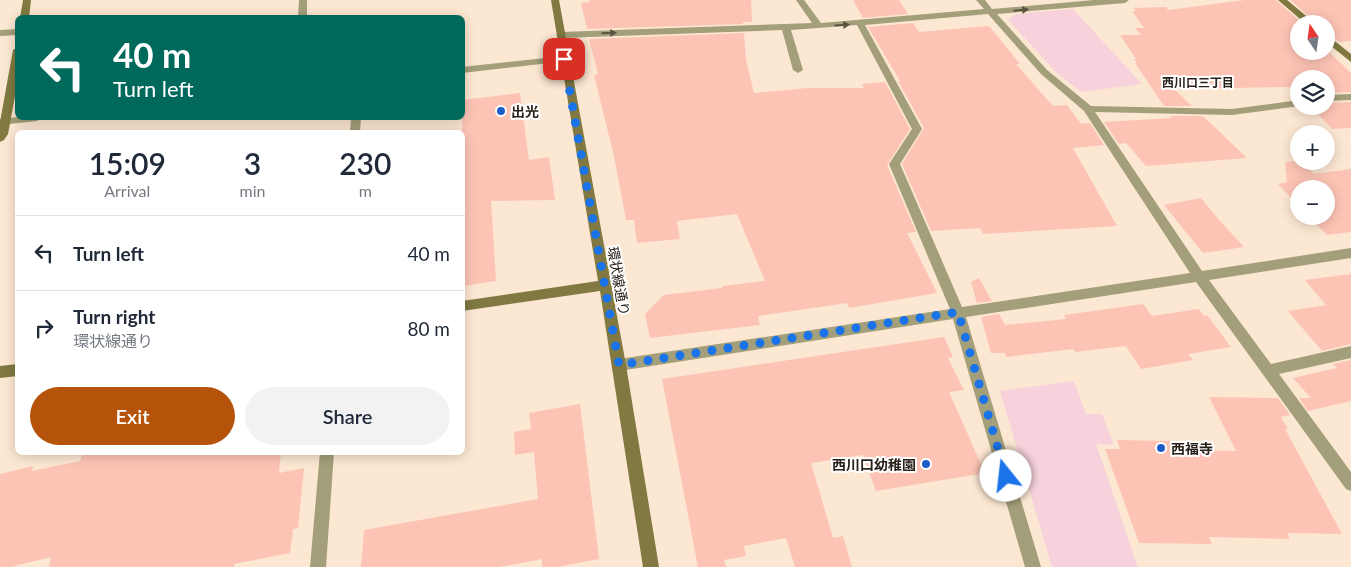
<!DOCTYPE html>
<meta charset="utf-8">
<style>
body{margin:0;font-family:Lato,"Noto Sans JP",sans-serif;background:#f2f2f3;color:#1f2937;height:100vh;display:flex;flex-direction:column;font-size:19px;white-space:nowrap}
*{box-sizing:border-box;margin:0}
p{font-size:16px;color:#747a83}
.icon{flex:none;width:28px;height:28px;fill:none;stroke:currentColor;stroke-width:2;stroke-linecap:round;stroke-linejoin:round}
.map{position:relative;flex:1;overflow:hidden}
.panel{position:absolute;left:15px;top:130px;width:450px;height:325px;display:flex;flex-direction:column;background:#fff;border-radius:8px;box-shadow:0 2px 12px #0003}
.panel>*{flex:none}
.top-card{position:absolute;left:15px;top:15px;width:450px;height:105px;border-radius:8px;box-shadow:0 2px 12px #0003;background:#00695c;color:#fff;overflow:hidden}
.needle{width:32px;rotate:347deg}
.buttons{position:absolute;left:1290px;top:15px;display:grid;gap:10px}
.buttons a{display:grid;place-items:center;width:45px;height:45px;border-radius:50%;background:#fff;box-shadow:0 2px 12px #0003;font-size:25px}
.pin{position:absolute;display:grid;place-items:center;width:42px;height:42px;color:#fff;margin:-21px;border-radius:10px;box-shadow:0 2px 8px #0006}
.me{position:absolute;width:55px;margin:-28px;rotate:344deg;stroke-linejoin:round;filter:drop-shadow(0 0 4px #0008)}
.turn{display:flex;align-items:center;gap:18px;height:105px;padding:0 15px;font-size:22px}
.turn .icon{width:65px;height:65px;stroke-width:2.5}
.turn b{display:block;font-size:35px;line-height:42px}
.eta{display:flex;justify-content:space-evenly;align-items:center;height:85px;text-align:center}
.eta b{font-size:30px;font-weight:600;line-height:35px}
.cta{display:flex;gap:10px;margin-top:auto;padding:10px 15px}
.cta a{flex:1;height:58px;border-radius:30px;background:#b45309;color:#fff;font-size:20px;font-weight:600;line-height:58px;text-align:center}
.cta a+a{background:#f2f2f3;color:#1f2937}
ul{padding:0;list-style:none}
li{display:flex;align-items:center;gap:15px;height:75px;padding:0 15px;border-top:1px solid #e0e1e3}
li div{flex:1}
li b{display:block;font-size:19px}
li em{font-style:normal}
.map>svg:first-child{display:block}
.green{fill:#f7d2dc}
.building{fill:#fdc4b5}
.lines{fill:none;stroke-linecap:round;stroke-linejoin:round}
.street{fill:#a39f7a;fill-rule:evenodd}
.secondary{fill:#817941;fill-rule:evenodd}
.oneway{fill:#5a5440}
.route{stroke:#1a73e8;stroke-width:9;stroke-dasharray:0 16.2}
.poi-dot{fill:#1b5cc8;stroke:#fff;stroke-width:2}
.labels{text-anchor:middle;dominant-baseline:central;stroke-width:4;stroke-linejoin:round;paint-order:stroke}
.far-neighbourhood-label{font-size:12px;font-weight:bold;fill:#2a221a;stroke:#fff}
.poi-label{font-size:14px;font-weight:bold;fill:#2a221a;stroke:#fff;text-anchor:start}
.street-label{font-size:14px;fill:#2a221a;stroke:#fff}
</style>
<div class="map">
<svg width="1351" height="567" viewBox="0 0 1351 567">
<rect width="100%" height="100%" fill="#fce7d2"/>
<path class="green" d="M1073,9L1142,84L1081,92L1056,72L1008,20L1016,14Z
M1074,381L1086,414H1102L1114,445L1096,444L1138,567H1052L1000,391Z"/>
<path class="building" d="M589,0H751L752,22H743V24L587,29L581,3L589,2Z
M853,0H899L908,14L863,18Z
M1245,0H1276L1303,24H1299V51H1326V49L1351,73V92L1326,93V79H1299V95L1291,87L1174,89L1192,106H1164L1135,63H1137L1134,59H1136L1120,35H1141L1135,28H1144L1132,11H1136L1133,8L1166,7L1168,10Z
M1290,0H1351V41L1339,42L1326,32V24H1318Z
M913,23L919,32L989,26L1020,64H1016L1053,106L1067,105L1081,124L1090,123L1104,145L1073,148L1117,226L983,234L980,228L931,231L902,164L924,128L898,81H900L868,27Z
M744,33L746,60L754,93L808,88H864L862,84L885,82L910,129L887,165L916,232L907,233L937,293L849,308L847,303L758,316L760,325L650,338L645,314L664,295L722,288V286L765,281L737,214L677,221L680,239L637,243L634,220H626L614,156L594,75L598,74L589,39Z
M520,93L529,160L549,157L555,200L491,201L496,281L462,286V100Z
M1351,102V128L1332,129L1310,106H1326V103Z
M1170,116H1203L1247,158L1146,166L1126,143L1119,144L1104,122L1172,118Z
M1301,161L1314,174L1351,169V232L1327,235L1309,216H1326V189H1299V206L1278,184L1287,182L1285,162Z
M1201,198L1220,221L1244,247L1203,253L1164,205Z
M1351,274V344L1322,351L1288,311L1326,305L1305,280Z
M979,278L992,301L977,303L971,282Z
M1143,304L1152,316L1199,309L1204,316L1207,315L1231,347L1188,354L1193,360L1141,369L1126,346L1075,352L1073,349L1006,357L1005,353H991L981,317L999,314L1005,325L1066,319L1064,315Z
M944,337L953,357L948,358L964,390L949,392L985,473L876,491L863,455L811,463L833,538L843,536L852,567H795L786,538L744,546L746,556L724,560L726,567H698L662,379Z
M1351,360V401L1308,411L1299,398H1311L1293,378L1337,368L1333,364Z
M1209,397L1278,398L1290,415L1281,417L1288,429H1285L1342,534L1287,533L1290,539L1209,537L1212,544L1139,543L1105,449H1120L1117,440L1172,441L1176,450L1236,451Z
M580,404L599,559L558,567H542V559L500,567H361L364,530L538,499L534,452L515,455L514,432L531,429L529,413Z
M83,452H281L279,473L304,468L298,528L293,529L290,553L234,564V567H49L51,557L10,567H0V474L33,466L32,471L80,461Z"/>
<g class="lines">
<path class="street" d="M299,0H307V18H298Z
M796,0H804L821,23L984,9L976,0H985L992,9L1094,0H1129L1125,3L997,14L1047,70L1091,106L1232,109L1299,100V106L1232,115L1095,112L1202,271L1351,248V258L1209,280L1271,364L1351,346V358L1279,374L1351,472V491L1346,489L1196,282L966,317L1041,567H1025L953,319L619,371L614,369L612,365L614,361L619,359L950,309L889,164L912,129L857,25L791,30L803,70L798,73L793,70L782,30L561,38L556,35L561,32L812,23ZM988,14L1041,74L1084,111L1190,273L962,307L900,164L922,129L865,25Z
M18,29V35L0,36V30Z
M564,56L569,59L567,61L462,73V67Z
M1351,94V100L1326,101V95Z
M18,117V118H42L37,121L0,125V119Z
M351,118H361L360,132H350Z
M320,452H334L326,567H310Z"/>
<path class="secondary" d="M23,0H31L29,18H20Z
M551,0H559L626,365L659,567H643L600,291L462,311V301L598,281Z
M1278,0H1287L1316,24H1306Z
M1326,34L1351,54V62L1326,42Z
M18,47V80L8,134L4,140L0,142V122L13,50Z
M18,364V376L0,378V366Z"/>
</g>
<defs><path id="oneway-solid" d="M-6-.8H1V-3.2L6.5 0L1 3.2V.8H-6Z" transform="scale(1.25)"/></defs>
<g class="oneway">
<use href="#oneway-solid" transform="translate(1021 10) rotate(-5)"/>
<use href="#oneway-solid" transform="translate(842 25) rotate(-4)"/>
<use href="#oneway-solid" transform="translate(609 33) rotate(-2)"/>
</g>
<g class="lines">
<path class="route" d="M564,59L619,365L958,312L1006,476"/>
</g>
<g class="poi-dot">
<circle cx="501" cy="111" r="5"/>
<circle cx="1161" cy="448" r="5"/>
<circle cx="926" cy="464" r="5"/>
</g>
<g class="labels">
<g class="far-neighbourhood-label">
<text x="1198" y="82">西川口三丁目</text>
</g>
<g class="poi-label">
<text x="511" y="111">出光</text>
<text x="1171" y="448">西福寺</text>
<text x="916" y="464" text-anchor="end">西川口幼稚園</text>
</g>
<g class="street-label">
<text transform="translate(619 281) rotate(80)">環状線通り</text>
</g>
</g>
</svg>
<div class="buttons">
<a><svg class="needle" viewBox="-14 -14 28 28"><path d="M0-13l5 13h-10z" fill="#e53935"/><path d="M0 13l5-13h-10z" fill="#747a83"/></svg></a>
<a><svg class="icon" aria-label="layers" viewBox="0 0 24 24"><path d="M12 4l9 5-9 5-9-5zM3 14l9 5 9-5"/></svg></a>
<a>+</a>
<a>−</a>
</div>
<div class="pin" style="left:564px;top:59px;background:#d93025"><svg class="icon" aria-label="arrive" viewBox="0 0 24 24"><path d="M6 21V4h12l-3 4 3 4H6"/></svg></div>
<svg class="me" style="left:1006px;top:476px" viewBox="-20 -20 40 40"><circle r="19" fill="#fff"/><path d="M0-13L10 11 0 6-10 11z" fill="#1a73e8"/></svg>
<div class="top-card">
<div class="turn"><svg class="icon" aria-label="left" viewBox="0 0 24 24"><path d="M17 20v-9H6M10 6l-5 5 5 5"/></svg><div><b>40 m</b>Turn left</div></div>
</div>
<section class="panel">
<div class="eta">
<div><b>15:09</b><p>Arrival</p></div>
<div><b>3</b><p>min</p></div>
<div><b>230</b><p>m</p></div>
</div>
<ul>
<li><svg class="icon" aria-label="left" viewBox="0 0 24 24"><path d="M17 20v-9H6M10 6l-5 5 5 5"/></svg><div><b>Turn left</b></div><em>40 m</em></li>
<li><svg class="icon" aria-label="right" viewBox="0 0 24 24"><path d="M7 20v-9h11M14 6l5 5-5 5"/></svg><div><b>Turn right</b><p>環状線通り</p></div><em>80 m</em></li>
</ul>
<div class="cta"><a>Exit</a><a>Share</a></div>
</section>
</div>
